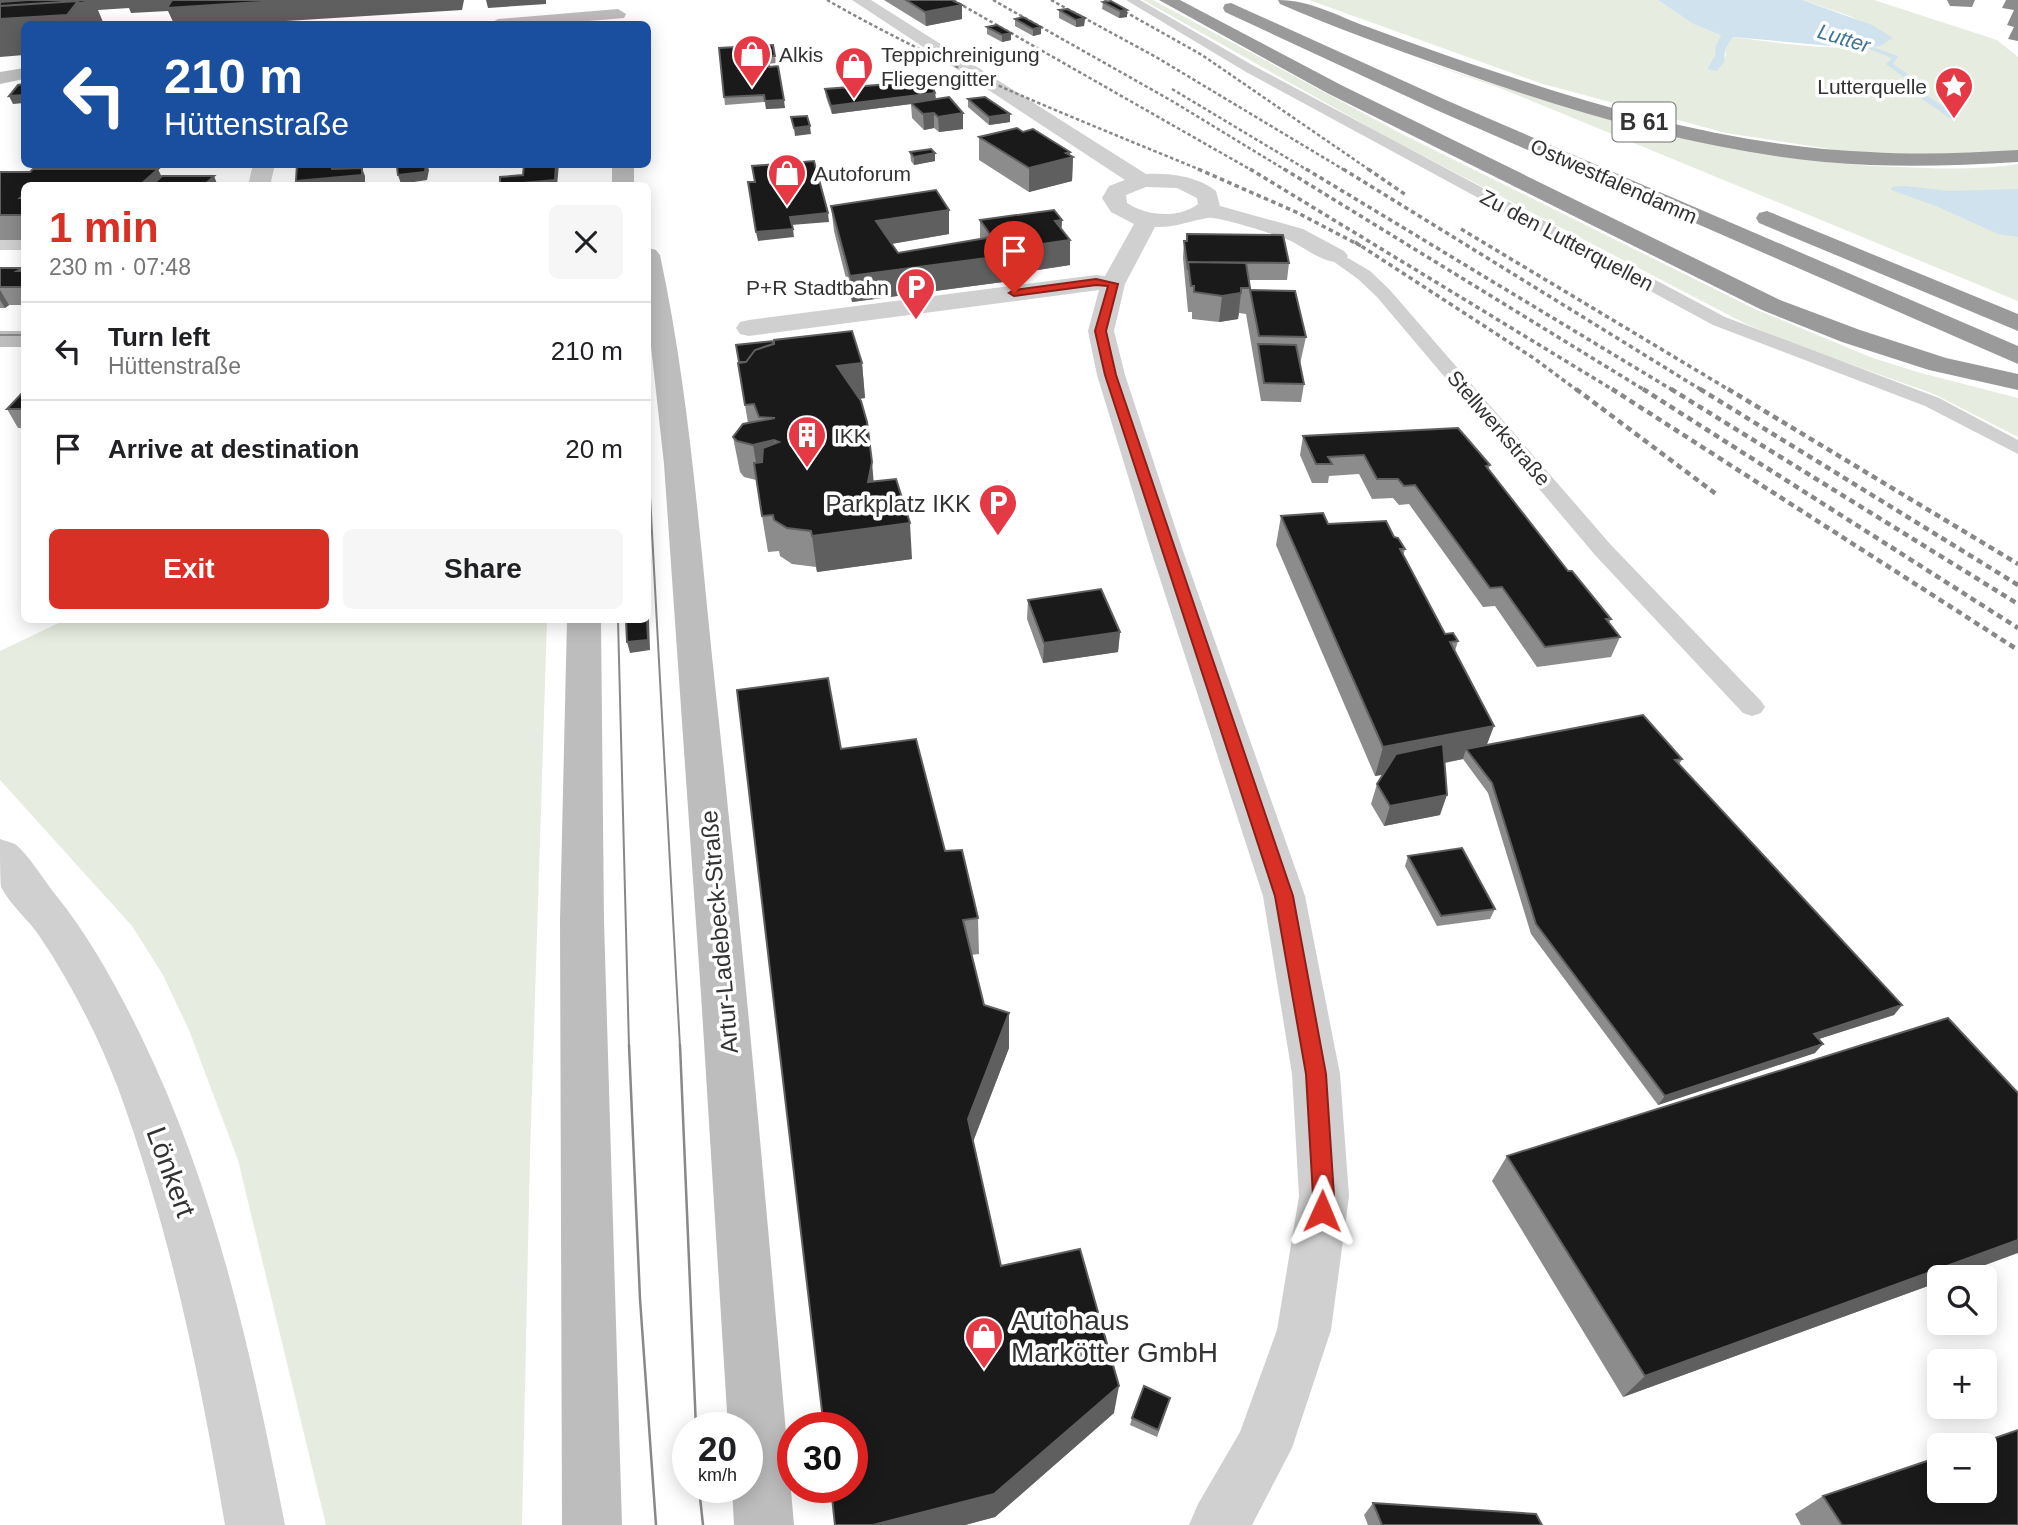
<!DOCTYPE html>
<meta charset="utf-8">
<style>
body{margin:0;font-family:Arial,sans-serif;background:#f6f6f6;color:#202124;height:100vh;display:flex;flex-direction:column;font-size:26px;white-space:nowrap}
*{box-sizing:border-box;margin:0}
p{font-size:23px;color:#757577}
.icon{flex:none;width:38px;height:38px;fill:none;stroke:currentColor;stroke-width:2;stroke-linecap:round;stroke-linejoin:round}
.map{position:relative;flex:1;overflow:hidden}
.details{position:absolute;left:21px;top:182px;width:630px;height:441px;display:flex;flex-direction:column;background:#fff;border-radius:10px;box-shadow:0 4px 18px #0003}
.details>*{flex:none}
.guide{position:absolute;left:21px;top:21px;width:630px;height:147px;border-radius:10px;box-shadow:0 4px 18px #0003;background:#1a4fa0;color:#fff;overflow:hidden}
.controls{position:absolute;left:1927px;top:1265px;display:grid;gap:14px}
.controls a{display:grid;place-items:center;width:70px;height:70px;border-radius:10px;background:#fff;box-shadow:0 4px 18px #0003;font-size:35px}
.speed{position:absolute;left:672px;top:1412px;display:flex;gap:14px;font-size:35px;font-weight:700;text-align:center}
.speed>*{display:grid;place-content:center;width:91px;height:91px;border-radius:50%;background:#fff;box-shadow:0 4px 18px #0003;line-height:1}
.speed small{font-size:18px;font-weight:400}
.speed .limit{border:10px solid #d22;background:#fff;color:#111}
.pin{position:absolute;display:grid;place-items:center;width:60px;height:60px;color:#fff;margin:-72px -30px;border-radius:50% 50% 50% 0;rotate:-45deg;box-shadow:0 0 7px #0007}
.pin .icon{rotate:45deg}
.me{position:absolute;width:77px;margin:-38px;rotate:1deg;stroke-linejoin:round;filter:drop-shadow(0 0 5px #0008)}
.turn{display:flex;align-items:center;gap:24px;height:147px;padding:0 28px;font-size:32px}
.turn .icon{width:91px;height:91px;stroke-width:2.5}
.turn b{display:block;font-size:49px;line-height:60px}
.round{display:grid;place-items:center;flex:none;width:74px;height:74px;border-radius:10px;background:#f6f6f6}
.head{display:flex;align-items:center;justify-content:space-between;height:119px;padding:0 28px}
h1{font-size:42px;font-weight:700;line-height:52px;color:#d93025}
.primary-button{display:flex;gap:14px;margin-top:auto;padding:14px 28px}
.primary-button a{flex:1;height:80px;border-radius:10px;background:#d93025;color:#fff;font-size:28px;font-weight:700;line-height:80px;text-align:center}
.primary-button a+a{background:#f6f6f6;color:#202124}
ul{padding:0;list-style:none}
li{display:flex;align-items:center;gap:21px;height:98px;padding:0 28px;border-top:2px solid #e0e0e0}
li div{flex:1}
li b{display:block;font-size:26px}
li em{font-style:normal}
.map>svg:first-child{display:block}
.green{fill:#e6ecdf}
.water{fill:#cfe2ee}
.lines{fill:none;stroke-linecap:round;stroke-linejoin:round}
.stream{fill:#cfe2ee;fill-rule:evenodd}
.lane{fill:#d0d0d0;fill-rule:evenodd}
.street{fill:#d0d0d0;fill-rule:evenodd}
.secondary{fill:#bdbdbd;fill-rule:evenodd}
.highway{fill:#9a9a9a;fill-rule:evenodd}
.tram-far1{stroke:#888;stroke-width:2}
.tram{stroke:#888;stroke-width:2.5}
.rail-far2{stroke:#888;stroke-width:2.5;stroke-dasharray:3.5 2.5;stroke-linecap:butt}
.rail-far1{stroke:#888;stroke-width:3.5;stroke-dasharray:4.5 3.5;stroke-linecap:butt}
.rail{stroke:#888;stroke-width:4.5;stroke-dasharray:6 4.5;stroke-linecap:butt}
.wall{fill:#8c8c8c}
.shaded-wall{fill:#5f5f5f}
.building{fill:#1a1a1a;stroke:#5f5f5f;stroke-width:2}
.route{fill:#d93025;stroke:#8d1f18;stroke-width:2}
.labels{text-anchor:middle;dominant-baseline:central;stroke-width:7;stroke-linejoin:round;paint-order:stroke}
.far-water-label{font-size:21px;font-style:italic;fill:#3f7597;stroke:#fff}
.far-poi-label{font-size:21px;fill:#333;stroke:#fff;text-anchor:start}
.far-street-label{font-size:21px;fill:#333;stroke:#fff}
.shield{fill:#fff;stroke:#707070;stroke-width:2}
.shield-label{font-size:23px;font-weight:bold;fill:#333}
.poi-label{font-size:24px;fill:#333;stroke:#fff;text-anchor:end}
.street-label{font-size:24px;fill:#333;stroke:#fff}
.near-street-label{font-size:28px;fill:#333;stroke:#fff}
.near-poi-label{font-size:28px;fill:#333;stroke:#fff;text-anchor:start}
</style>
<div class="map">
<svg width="2018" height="1525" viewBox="0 0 2018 1525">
<rect width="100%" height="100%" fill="#fff"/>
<path class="green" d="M1143,0H1153L1402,134L1755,309L1870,357L1917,372L2018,398V437L1934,394L1799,346L1746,324L1383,135Z
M1309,0H1658L1693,24L1722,35L1716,54L1707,69L1726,56L1725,50L1733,37C1768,41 1865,58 1892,38L1850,16L1802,0H1874L1997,40L2018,57V152L1868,155L1726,133L1543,84Z
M1401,54C1565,108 1727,162 1901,167C1940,169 1980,170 2018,164V301L1500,88Z
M65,620H547L530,1154L522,1525H326L238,1160L189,1030L163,975L132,926L0,780V651Z"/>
<path class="water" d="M1658,0H1802L1872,25L1893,38L1880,46L1853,48L1733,37L1725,50L1724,62L1717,71L1707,69L1716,54L1715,48L1721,35L1693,24Z
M1904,186L1949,191L2018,189V237L1998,234L1936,206L1891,190L1892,187Z"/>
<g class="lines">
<path class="stream" d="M1852,40L1898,56L1893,64L1913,78V80L1909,84L1957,115V119H1951L1902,85V83L1906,79L1886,64L1892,58L1852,42Z"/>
<path class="lane" d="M1126,0H1140L1254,66L1725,317L1939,398L2018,440V454L1925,406L1713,325L1246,72Z
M0,240H24V250H0Z
M1336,251L1370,271L1389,289L1611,545L1761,701L1765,707L1761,713L1752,716L1743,713L1595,555L1377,297L1358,279L1330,259L1328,256L1330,253Z"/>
<path class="street" d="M852,0H871L1146,174C1171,173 1196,176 1216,191L1220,206L1303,229L1344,251L1348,256L1344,261C1323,266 1305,246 1286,239C1274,234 1216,216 1208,218C1189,221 1175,228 1155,227L1125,284L1114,331L1125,375L1182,548L1305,896L1340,1074L1349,1196L1331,1330L1292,1448L1252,1525H1189L1198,1504L1240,1432L1277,1330L1299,1196L1292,1074L1263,896L1150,548L1097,375L1088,331L1099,290L749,336L740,334L736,328L740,322L749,320L1096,275L1105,276L1134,224L1111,212L1102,198L1109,186L1125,180ZM1146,187L1177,188L1197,198L1198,204C1178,219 1147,216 1127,203L1126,195Z
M253,164H275L270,186H248Z
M0,839C4,841 11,842 15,844C28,854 44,880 55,894C89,936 116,985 140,1034C216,1189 252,1357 285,1525H225C200,1376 170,1230 118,1088C98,1036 71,983 40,937C29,920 10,905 1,887C0,875 0,852 0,839Z"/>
<path class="secondary" d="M618,9L626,14L624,18L554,24H489L498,19Z
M24,68V79L0,84V72Z
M612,164H634V186H612Z
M648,248L656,250L660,255C691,400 700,547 716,694C746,971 770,1248 794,1525H734L732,1488H747V1428H728L701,994L664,464L648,319Z
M0,331H24V347H0Z
M567,620H601L604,921L622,1525H562L560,921Z"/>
<path class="highway" d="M1159,0H1180L1343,86L1780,300L1860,330L1946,358L2018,374V390L1929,370L1842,342L1762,310L1329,94Z
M1278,0C1311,0 1337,16 1368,27C1414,44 1461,61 1508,76C1624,115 1747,147 1870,152C1919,155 1968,153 2018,150V162C1968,165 1920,167 1870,165C1726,159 1583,116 1448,68C1392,48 1335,28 1280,4Z
M1231,3L1448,101L2018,346V364L1434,109L1225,12L1223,8L1225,4Z
M1767,211L2018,314V331L1759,223L1756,218L1759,213Z"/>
<path class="tram-far1" d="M0,335H24
M648,459L680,1047
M618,620L629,1047"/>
<path class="tram" d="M629,1045L640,1299L656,1525
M680,1045L696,1428
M699,1488L703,1525"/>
<path class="rail-far2" d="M827,0C949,70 1073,117 1203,171
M953,0L1253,171
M993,0L1172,101L1287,171
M1051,0L1156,57L1346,171
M1104,0L1202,55L1371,171
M1172,89L1309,171"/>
<path class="rail-far1" d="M1198,169L1296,212L1361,246
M1250,169L1615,391
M1284,169L1646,391
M1306,169L1674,391
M1343,169L1703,391
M1368,169L1406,195
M1461,229L1731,391
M1355,242L1535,359L1578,391"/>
<path class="rail" d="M1576,389L1716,494
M1612,389L2018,650
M1643,389L2018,628
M1671,389L2018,604
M1700,389L2018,585
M1728,389L2018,564"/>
</g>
<path class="wall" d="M884,0H952L962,5V19L926,26Z
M1947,0H1975L1972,7L1950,6Z
M2006,0H2018V41L2008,39L2014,27L2007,25L2014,10L2002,8Z
M1103,2L1127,10V17L1119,18L1102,9Z
M1059,10L1085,18L1084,26L1076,27L1059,18Z
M1015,19L1041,27V34L1033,36L1015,26Z
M987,27L1011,40L1002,42L987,34Z
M719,48L775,56L776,63L768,64L785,108L766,109L765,102L725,105Z
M825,89L935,93L936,99L963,129L939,132L934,128L924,130L912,118L911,104L832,114L826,97Z
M968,99L1010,122L989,125L968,107Z
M1023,132L1073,157L1072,181L1029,192L979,160V137Z
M910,152L935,161L914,165L911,161Z
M89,164H115L90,166Z
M0,172L24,186V240H0Z
M831,206L949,210V234L892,244L898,253L980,239V220H1062L1061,228L1070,240V265L1025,272V279L852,302L834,231Z
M1187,234L1289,263L1287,280H1249L1250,290L1306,337L1300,364L1304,384L1301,402L1261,401L1246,314L1239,313L1238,319L1219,322L1192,319V312H1188L1183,258L1184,241H1186Z
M0,268L24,271V305H9L5,308H0Z
M773,344L862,363L865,398L859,399L873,482L912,559L817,572L816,567L792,564L780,556L779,551L768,552L756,480L744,477L740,472L733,437L748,423L738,363Z
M24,391V428H18L7,409Z
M1303,436L1490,465L1488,469L1568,571L1611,619L1609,623L1620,637L1611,657L1537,667L1495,606L1483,607L1409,504L1399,505L1393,498L1372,499L1359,474L1329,476L1328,483H1312L1300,455Z
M1281,516L1394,537L1405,549L1403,556L1445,634L1458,641L1455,651L1487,745L1682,759L1679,765L1902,1005L1894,1015L1819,1039L1815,1053L1658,1105L1531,934L1488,793L1463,759L1445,763L1440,815L1384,826L1371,804L1377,784L1382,775L1375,776L1276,545Z
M1028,600L1120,632L1118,652L1043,663L1027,619Z
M841,749L945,851L978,918L979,954L971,955L984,1005L1009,1048L973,1142L1001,1266L1114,1413L995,1517L965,1525H835Z
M1408,856L1495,909L1490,919L1437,926L1405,866Z
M1507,1156L1939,1278V1282L1623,1397L1492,1181Z
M1168,1406L1157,1437L1130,1425L1132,1418Z
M1823,1496L2018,1525H1801L1795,1514Z
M1373,1503L1542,1525H1368L1364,1515Z"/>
<path class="shaded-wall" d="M0,0H464L462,10L236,24H174L168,11L131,13L129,8L98,10L103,22L101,24H24V55L0,57Z
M486,0H546V4L488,8Z
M962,5V19L926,26L925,12Z
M1127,10V17L1119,18L1120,11Z
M1085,18L1084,26L1076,27V20Z
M1041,27V34L1033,36V29Z
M1011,33V40L1002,42V35Z
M935,93L936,101L911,103V104L832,114L831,106Z
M24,95V103L13,104L9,96Z
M784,100L785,108L766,109L765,101Z
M934,113V128L924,130L923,114Z
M963,113V129L939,132L938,117Z
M1010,114V122L989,125V117Z
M810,126L811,134L795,136L794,128Z
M1070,152V158L1073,157L1072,181L1029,192V168Z
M935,153V161L914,165V157Z
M426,164H427L429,170L427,180L401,184L398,175Z
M556,164H559L557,186H500Z
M362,168L365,176V183L342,186H298L296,181Z
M158,169L166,186H139Z
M214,176L218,186H203Z
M949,210V234L878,246L876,221Z
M828,213L829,222L791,225L790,217Z
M1062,220L1061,241L1070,240V265L1025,272V279L852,302L850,276L1021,247L1055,221Z
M793,229L794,237L758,241L756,232Z
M0,290L9,305L5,308L0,300Z
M1241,293L1238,319L1219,322L1222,296Z
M862,363L865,398L841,401L837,366Z
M774,440L779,476L759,481L753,445Z
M872,462L875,498L868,482Z
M910,523L912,559L817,572L812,536Z
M648,591L650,650L630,653L627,642L648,620Z
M1120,632L1118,652L1043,663L1044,643Z
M1494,726L1483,755L1466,749L1463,759L1375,776L1383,747Z
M1447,795L1440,815L1384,826L1390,806Z
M1902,1005L1894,1015L1806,1043L1814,1034Z
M1009,1013V1048L969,1152L968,1119Z
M1823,1044L1815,1053L1658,1105L1665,1096Z
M2018,1240V1253L1950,1278H1939V1282L1623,1397L1645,1376Z
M1119,1386L1114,1413L995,1517L965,1525H873Z"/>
<path class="building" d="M0,0H25L0,2Z
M27,0H87L85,2L79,3L78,1L0,6V2Z
M172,0H293L167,8Z
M906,0H952L962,5L925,12Z
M78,1L67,15L0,19V6Z
M1111,1L1127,10L1120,11L1103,2Z
M1067,9L1085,18L1076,20L1059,10Z
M1023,17L1041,27L1033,29L1015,19Z
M997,25L1011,33L1002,35L987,27Z
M773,45L775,56H767L769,67L778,66L784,100L765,101L764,95L724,97L719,48Z
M930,81L935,93L831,106L825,89Z
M24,84V95L9,96L18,85Z
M949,97L963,113L938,117L934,113L923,114L911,103Z
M985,97L1010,114L989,117L968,99Z
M807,116L810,126L794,128L791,117Z
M1017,128L1023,132L1033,129L1070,152L1066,153L1073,157L1029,168L979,137Z
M931,149L935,153L914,157L910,152Z
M814,161L828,213L790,217L793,229L756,232L748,182H755L752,166Z
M297,164H332V169L362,168V175L296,181Z
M411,164H426L425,172L398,175L397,167Z
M524,164H556L555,180L500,185V177L523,175Z
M33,169H158L139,186H24V195L20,198H24V215H0V172H30Z
M162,176H214L203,186H151Z
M936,190L949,210L876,221L898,253L992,237L980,220L1054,210L1062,220L1055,221L1070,240L1021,247L1025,253L850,276L831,206Z
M1187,234L1283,235L1289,263L1188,262V270L1184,241H1187Z
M1188,262L1246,263L1250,288H1241V293L1222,296L1194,292V286H1191Z
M0,268H22L17,271H24V287H0Z
M1250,290L1295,291L1306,337L1259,336Z
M852,331L862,363L837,366L861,401L867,422L872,462L868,482L896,479L910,523L812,536L811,531L787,528L774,520L773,515L762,516L754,463L762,462L763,448L779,442L774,440L753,445L737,441L733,437L743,424L775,418L759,417L754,404L745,405L738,363L746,362L755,350L774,344V340Z
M773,341V344L755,350L746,362H739L736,345Z
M1258,344L1296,345L1304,384L1264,383Z
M24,391V409H7Z
M1458,428L1490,465L1486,466L1568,571H1572L1611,619H1606L1620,637L1545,647L1502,587L1490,588L1415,485L1404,486L1398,479H1377L1364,455L1328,457L1332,464H1316L1303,436Z
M1323,513L1328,524L1386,521L1394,537L1398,538L1405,549H1400L1445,634L1453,633L1458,641L1450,642L1494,726L1383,747L1281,516Z
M1101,589L1120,632L1044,643L1028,600Z
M626,620H647L648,640L627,642Z
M828,678L841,749L916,739L945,851L962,850L978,918L963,920L984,1005L1009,1013L968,1119L1001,1266L1080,1249L1119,1386L994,1494L873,1525H835L831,1488H852V1428H824L737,690Z
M1643,715L1682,759L1675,760L1902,1005L1814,1034L1823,1044L1665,1096L1536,924L1492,783L1466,749Z
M1443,744L1447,795L1390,806L1377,784L1396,754Z
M1462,848L1495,909L1441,916L1408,856Z
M1948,1018L2018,1093V1240L1645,1376L1507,1156Z
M1144,1386L1170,1398L1158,1430L1132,1418Z
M2018,1430V1525H1842L1823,1496L1939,1457V1491H1984V1446H1972Z
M1373,1503L1536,1514L1542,1525H1382Z"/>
<path class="route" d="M1096,279L1118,284L1106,331L1116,375L1293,896L1326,1074L1334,1196L1329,1218L1322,1221L1314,1218L1311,1211L1313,1196L1306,1074L1275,896L1105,375L1095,331L1108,286L1096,285L1014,296L1009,293L1014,290Z"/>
<defs>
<symbol id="shop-pin" viewBox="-11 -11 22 30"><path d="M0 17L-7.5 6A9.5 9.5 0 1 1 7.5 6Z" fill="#e63946" stroke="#fff"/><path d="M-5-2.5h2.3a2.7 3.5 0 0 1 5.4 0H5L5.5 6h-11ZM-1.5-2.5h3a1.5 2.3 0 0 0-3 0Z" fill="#fff"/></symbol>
<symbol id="sight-pin" viewBox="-11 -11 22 30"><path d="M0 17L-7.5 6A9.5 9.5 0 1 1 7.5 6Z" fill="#e63946" stroke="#fff"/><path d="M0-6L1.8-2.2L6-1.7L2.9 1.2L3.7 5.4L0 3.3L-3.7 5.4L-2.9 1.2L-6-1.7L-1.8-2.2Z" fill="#fff"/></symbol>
<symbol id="parking-pin" viewBox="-11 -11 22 30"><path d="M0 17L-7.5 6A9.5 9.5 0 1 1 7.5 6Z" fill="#e63946" stroke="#fff"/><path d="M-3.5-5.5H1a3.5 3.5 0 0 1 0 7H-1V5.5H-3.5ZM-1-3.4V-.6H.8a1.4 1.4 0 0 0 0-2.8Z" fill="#fff"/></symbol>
<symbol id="building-pin" viewBox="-11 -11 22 30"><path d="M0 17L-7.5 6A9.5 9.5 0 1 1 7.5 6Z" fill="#e63946" stroke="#fff"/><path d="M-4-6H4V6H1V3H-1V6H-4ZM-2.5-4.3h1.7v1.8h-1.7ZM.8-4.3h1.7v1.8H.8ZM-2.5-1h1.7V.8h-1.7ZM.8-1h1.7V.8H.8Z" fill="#fff"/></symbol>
</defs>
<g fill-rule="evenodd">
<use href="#shop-pin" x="730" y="32" width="44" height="60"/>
<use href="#shop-pin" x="832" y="44" width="44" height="60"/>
<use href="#sight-pin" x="1932" y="64" width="44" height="60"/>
<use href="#shop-pin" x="765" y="151" width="44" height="60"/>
<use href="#parking-pin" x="894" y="265" width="44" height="60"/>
<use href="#building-pin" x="785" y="413" width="44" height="60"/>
<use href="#parking-pin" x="976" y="481" width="44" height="60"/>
<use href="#shop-pin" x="962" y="1314" width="44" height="60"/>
</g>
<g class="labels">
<g class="far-water-label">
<text transform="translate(1844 38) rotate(17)">Lutter</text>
</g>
<g class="far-poi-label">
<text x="779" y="54">Alkis</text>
<text x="881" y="54">Teppichreinigung<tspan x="881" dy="24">Fliegengitter</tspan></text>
<text x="1927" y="86" text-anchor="end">Lutterquelle</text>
<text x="814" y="173">Autoforum</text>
<text x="889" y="287" text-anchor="end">P+R Stadtbahn</text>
<text x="834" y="435">IKK</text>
</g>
<g class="far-street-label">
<text transform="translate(1614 181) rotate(24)">Ostwestfalendamm</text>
<text transform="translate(1567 240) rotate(28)">Zu den Lutterquellen</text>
<text transform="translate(1499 428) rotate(49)">Stellwerkstraße</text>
</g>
<rect class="shield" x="1612.5" y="102.5" width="63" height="39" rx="5"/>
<g class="shield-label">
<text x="1644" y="122">B 61</text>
</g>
<g class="poi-label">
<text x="971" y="503">Parkplatz IKK</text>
</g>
<g class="street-label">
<text transform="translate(719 932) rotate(-95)">Artur-Ladebeck-Straße</text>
</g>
<g class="near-street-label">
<text transform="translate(171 1172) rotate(70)">Lönkert</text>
</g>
<g class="near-poi-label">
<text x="1011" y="1320">Autohaus<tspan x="1011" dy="32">Markötter GmbH</tspan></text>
</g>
</g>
</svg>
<div class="controls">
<a><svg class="icon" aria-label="search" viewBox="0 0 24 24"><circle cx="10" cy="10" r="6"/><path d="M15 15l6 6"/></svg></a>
<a>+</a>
<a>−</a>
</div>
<div class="speed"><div>20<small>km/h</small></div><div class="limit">30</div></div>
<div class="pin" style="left:1014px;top:293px;background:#d93025"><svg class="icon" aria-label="arrive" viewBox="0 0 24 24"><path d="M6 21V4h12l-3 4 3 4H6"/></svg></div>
<svg class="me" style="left:1322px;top:1211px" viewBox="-20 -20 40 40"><path d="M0-17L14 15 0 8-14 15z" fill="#d93025" stroke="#fff" stroke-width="4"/></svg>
<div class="guide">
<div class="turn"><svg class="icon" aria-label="left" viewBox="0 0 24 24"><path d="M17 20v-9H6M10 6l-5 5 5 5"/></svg><div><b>210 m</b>Hüttenstraße</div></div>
</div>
<section class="details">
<div class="head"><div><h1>1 min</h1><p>230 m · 07:48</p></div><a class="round"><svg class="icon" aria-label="close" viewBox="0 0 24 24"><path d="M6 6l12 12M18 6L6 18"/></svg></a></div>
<ul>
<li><svg class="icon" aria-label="left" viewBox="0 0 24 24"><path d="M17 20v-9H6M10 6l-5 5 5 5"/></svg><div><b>Turn left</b><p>Hüttenstraße</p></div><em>210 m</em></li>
<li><svg class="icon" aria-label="arrive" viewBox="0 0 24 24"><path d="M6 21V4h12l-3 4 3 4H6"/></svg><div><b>Arrive at destination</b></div><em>20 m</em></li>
</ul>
<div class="primary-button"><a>Exit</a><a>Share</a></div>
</section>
</div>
